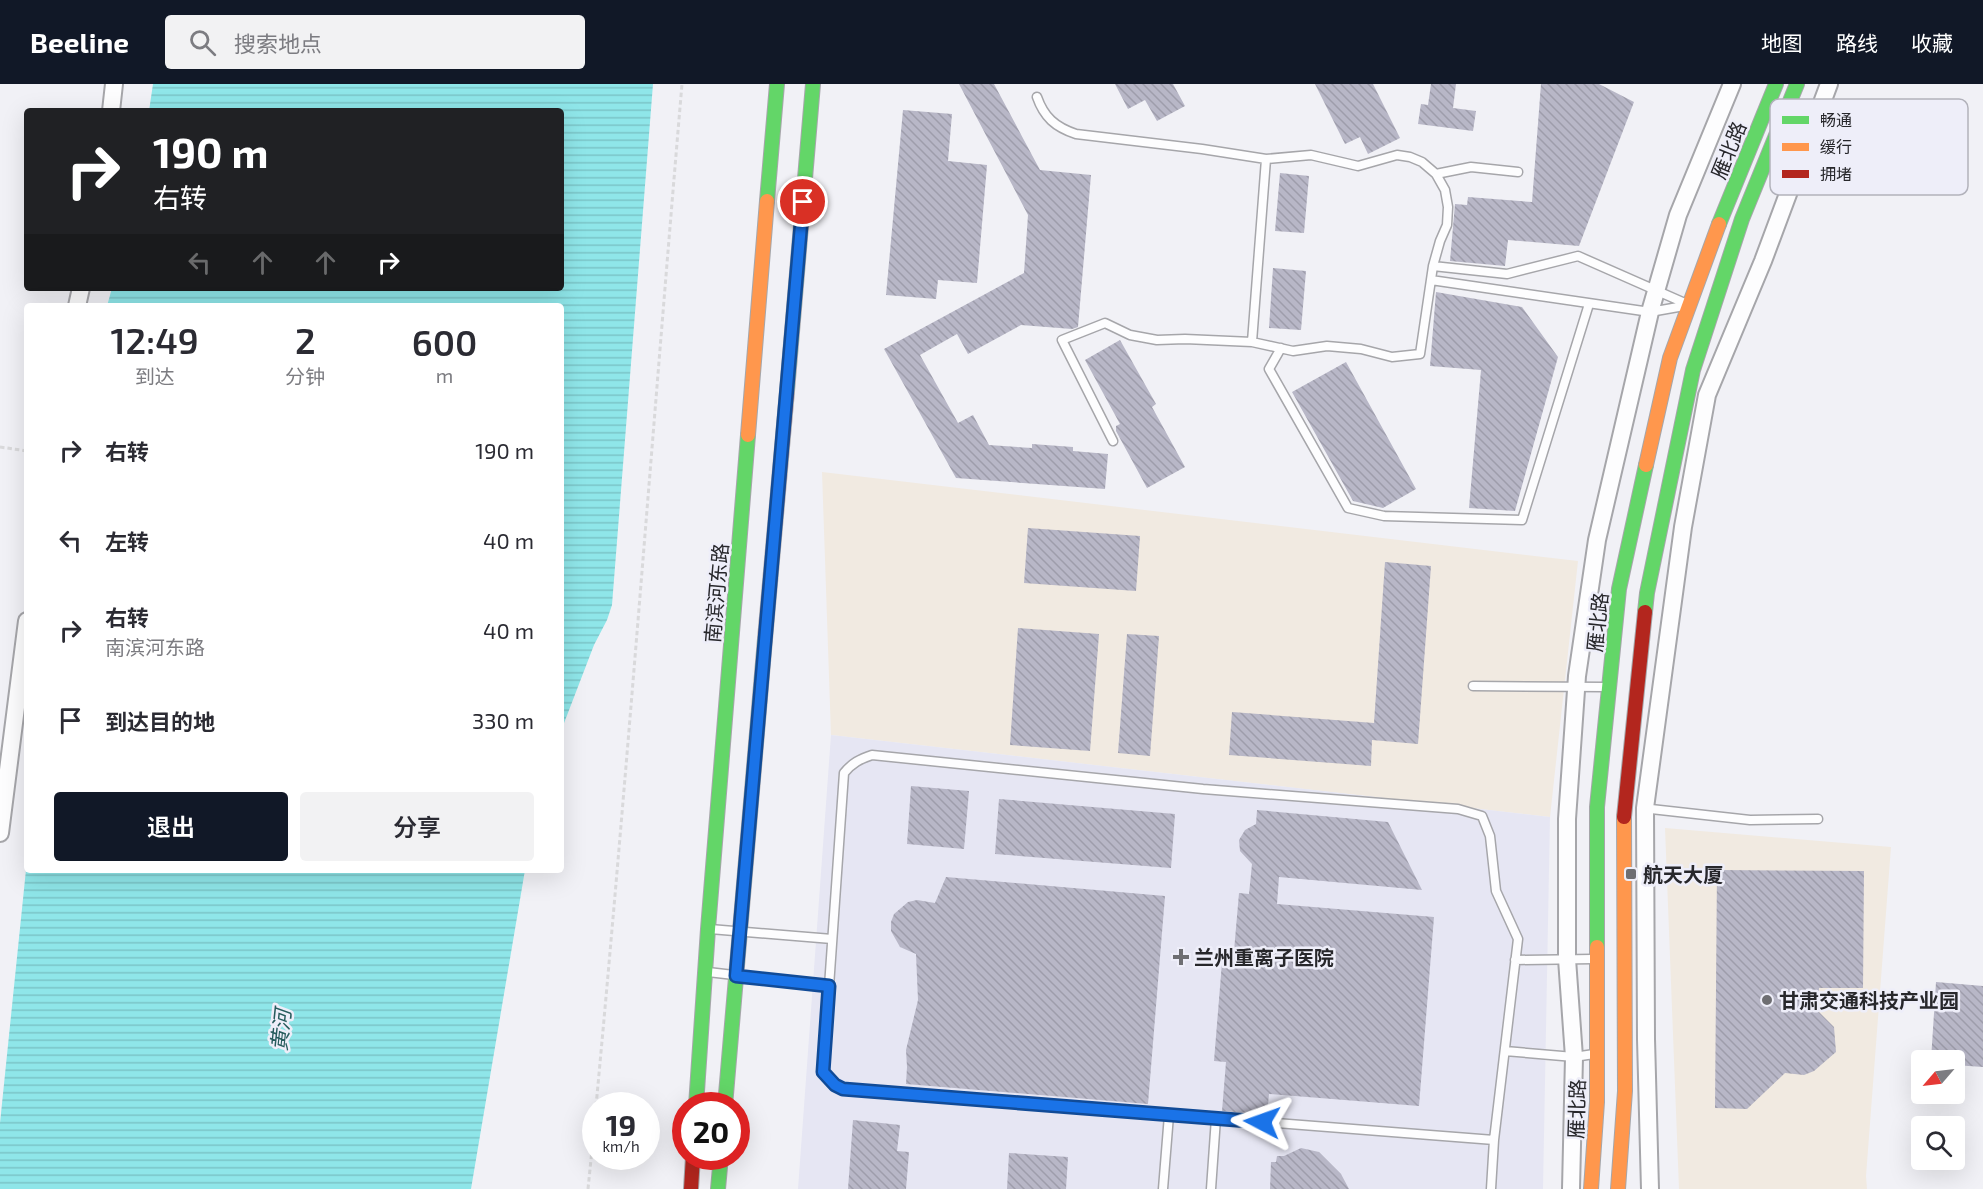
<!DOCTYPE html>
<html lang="zh">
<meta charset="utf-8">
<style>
body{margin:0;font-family:"Exo 2","Noto Sans SC",sans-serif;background:#f2f2f3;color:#2b2b33;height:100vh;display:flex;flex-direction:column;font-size:22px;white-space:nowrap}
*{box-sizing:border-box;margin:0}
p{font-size:20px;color:#7c7c81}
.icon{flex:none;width:33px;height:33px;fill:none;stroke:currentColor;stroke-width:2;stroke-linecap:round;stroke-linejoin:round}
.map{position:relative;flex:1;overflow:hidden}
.drawer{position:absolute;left:24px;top:219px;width:540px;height:570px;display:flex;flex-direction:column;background:#fff;border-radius:6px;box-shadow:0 6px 24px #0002}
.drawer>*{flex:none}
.guide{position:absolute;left:24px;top:24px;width:540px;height:183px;border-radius:6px;box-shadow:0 6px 24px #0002;background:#202124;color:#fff;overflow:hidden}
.needle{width:39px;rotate:242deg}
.fabs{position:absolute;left:1911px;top:966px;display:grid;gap:12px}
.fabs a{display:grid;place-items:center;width:54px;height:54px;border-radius:6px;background:#fff;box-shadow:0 6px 24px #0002;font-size:30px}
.speed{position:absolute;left:582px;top:1008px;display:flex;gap:12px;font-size:30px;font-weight:700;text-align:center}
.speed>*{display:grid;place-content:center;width:78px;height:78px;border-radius:50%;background:#fff;box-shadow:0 6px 24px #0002;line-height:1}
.speed small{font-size:15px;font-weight:400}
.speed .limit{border:9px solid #d22;background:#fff;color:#111}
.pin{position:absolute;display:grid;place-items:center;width:51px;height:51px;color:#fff;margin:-26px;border:3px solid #fff;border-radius:50%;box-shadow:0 2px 6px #0007}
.me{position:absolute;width:66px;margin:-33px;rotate:274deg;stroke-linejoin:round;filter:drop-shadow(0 0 4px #0008)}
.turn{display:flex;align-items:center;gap:21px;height:126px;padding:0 30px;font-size:27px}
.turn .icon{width:78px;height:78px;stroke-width:2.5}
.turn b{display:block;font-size:42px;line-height:51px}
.lanes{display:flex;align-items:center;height:57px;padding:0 30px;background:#0003;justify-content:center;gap:30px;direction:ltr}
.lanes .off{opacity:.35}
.eta{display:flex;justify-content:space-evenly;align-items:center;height:102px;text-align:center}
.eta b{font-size:36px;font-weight:600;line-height:42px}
.button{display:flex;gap:12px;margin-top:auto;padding:12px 30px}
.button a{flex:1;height:69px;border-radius:6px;background:#111827;color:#fff;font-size:24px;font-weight:600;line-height:69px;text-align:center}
.button a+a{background:#f2f2f3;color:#2b2b33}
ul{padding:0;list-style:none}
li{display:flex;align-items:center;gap:18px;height:90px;padding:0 30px}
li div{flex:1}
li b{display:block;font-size:22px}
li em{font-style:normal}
header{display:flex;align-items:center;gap:36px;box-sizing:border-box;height:84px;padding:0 30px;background:#111827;color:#fff}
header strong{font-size:28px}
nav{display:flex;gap:33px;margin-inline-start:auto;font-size:21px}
.search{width:420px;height:54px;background:#f2f2f3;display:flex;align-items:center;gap:15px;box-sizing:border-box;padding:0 21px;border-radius:6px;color:#7c7c81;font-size:22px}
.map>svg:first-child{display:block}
.commercial{fill:#f1eae1}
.built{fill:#e6e6f3}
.water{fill:url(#water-rules)}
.building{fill:url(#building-back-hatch)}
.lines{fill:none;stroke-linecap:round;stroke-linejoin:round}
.lane-casing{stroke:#a6a6aa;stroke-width:11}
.street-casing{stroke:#a6a6aa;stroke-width:20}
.fast-casing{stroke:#a6a6aa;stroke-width:16}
.slow-casing{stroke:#a6a6aa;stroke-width:16}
.jam-casing{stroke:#a6a6aa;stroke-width:16}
.path{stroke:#d9d9db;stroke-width:3;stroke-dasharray:4.5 3;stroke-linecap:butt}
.lane{stroke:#fdfdfe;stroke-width:8}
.street{stroke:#fdfdfe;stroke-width:16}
.fast{stroke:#63d668;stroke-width:14}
.slow{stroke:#ff974d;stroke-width:14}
.jam{stroke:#b3261e;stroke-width:14}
.route-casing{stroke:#114b97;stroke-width:15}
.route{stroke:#1a73e8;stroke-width:10}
.poi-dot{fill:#6e6e72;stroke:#eeeef9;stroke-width:2}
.labels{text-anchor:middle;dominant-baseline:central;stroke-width:5;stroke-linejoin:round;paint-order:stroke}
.street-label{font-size:20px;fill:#27272b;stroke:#eeeef9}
.poi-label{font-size:20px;font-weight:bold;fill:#27272b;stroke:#eeeef9;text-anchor:start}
.water-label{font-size:21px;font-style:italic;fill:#265b5c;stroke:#eeeef9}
.key{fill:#eeeef9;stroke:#b2b2bb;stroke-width:1.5}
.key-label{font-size:16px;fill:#27272b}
</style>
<header>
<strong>Beeline</strong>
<div class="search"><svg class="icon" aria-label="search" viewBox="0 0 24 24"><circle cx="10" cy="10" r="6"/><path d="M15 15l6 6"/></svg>搜索地点</div>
<nav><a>地图</a><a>路线</a><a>收藏</a></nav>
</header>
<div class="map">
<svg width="1983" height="1105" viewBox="0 0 1983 1105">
<defs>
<pattern id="water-rules" width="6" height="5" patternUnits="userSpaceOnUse" patternTransform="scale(1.5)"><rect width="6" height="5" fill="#8fe6e9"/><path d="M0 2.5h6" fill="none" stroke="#7bc5c8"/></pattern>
<pattern id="building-back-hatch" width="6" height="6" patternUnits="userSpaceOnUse" patternTransform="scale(1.5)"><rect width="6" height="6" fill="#b8b7c7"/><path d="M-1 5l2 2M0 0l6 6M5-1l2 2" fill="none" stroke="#9e9dab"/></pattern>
</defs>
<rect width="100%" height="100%" fill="#f1f1f6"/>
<path class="commercial" d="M822,388L1578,477L1550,733L831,651Z
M1665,744L1891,763L1866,1092L1867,1105H1679Z"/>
<path class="built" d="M831,651L1550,733L1543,1105H798Z"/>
<path class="water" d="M153,0H653L612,521L607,536L594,561L561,647V222H107L112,204H561V27H149Z
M27,776V786H525L471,1105H0V1039Z"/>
<path class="building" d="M959,0H994L1040,86L1091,91L1078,243L1072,245L1021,241L968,270L957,250L920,271L958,339L973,331L989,361L1032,364V360L1073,363V367L1108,370L1105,405L956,394L884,265L1024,189L1028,131Z
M1115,0H1173L1185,22L1157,37L1145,16L1128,25Z
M1315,0H1373L1400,54L1368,70L1360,53L1345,60Z
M1431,0H1456L1453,24L1476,27L1473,47L1418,40L1421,20L1428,21Z
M1541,0H1599L1634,18L1579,162L1508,156L1505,182L1450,177L1455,120L1467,121L1468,113L1532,118Z
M903,26L952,30L948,77L987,81L977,199L938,196L936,215L886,211Z
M1280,89L1309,92L1304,149L1275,147Z
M1273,184L1306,187L1301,246L1269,244Z
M1436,208L1522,223L1558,273L1515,427L1469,424L1481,286L1430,282Z
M1120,256L1156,320L1152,323L1185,383L1147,404L1116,347V342L1120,340L1085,276Z
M1346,278L1416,405L1383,424L1353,417L1292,308Z
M1028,444L1140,452L1136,507L1024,499Z
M1385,478L1431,482L1418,660L1372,656L1371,682L1229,671L1232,628L1374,639Z
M1018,544L1099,550L1090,667L1010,661Z
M1127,550L1159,552L1150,672L1118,669Z
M911,702L969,707L964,765L907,760Z
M999,715L1175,730L1171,784L995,770Z
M1257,726L1388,738L1422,806L1279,793L1277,820L1434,833L1419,1022L1269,1010L1267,1031L1222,1027L1226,978L1214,977L1223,866L1234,867L1239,809L1249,810L1252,780L1240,767L1239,756L1245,746L1256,740Z
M1717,786L1864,787L1863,904H1819L1818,927L1834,943L1836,968L1814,987L1804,991L1785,989L1747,1025L1715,1024Z
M946,793L1165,812L1148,1020L906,1000L907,983L906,966L918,916L916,870L900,863L891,847V838L894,830L908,818L917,816L935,819Z
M1936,898L1983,902V983L1954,981V976H1931Z
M853,1036L900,1041L897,1067L909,1068L906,1105H848Z
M1301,1064L1319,1068L1341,1090L1349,1105H1270L1271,1078H1276L1277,1072H1284Z
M1009,1069L1068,1073L1066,1105H1007Z"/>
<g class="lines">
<defs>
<path id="lane" d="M1037,13C1044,33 1055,43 1076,50L1202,65L1266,75L1311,71L1358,82L1397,71L1410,73L1422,78L1436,90L1445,106L1448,123L1447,141L1440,157L1433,182L1420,270L1392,273L1361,265L1327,262L1293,267L1252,258L1185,255L1157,256L1130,251L1105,239L1062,256L1113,357
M1436,90L1471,83L1518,88
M1433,182L1507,190L1578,172L1687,220
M1431,196L1650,228L1684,222
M1252,258L1266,75
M1281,264L1269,285L1348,424L1384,432L1522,436L1589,220
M1473,602L1606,603
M872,671L1203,705L1458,725L1482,732L1490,752L1496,807L1518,855L1494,1056L852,1006L835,1001L823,988L844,689C852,679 860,675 872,671Z
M1642,724L1750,736L1818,735
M710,845L832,855
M1515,876L1593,875
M708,888L829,902
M1505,967L1574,973L1594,970
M1163,1105L1169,1031
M1211,1105L1216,1034
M1491,1105L1494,1056"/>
<path id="street" d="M111,27L114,0
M77,222L81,204
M0,749L27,537
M1571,1105L1574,973L1567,875V735L1577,592L1597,456L1650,228L1678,131L1732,0
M1650,1105L1646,955L1645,724L1683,443L1707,311L1763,177L1829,0"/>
<path id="fast" d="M767,117L777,0
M1719,140L1776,0
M787,307L813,0
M1645,528L1647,509L1693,286L1742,135L1797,0
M1597,863V723L1619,505L1646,381
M696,1022L708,845L748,351
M725,1022L765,555
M718,1105L721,1072"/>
<path id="slow" d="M748,351L767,117
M1646,381L1670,274L1719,140
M1591,1105L1597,1018V863
M1618,1105L1625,1007L1624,733"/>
<path id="jam" d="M765,555L787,307
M1624,733L1645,528
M691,1105L693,1072"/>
</defs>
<use href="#lane" class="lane-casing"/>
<use href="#street" class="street-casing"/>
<use href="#fast" class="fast-casing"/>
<use href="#slow" class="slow-casing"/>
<use href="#jam" class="jam-casing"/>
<path class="path" d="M0,363L27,367
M596,1022C628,681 653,340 682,0
M588,1105L596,1026"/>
<use href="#lane" class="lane"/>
<use href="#street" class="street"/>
<use href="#fast" class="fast"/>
<use href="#slow" class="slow"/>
<use href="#jam" class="jam"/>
</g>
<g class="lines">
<defs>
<path id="route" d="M803,118L736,892L829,902L823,988L835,1001L843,1005L1262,1038"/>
</defs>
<use href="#route" class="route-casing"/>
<use href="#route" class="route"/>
</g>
<g class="poi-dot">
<rect x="1625" y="784" width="12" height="12" rx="3"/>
<path d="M1178 864h6v6h6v6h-6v6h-6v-6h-6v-6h6z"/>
<circle cx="1767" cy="916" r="6"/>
</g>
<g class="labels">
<g class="street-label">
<text transform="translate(1728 66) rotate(-68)">雁北路</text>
<text transform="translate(716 509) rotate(-85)">南滨河东路</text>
<text transform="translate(1597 538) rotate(-84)">雁北路</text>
<text transform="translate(1576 1025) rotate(-88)">雁北路</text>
</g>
<g class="poi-label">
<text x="1643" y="790">航天大厦</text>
<text x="1194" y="873">兰州重离子医院</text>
<text x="1779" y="916">甘肃交通科技产业园</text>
</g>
<g class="water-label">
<text transform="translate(280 946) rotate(-84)">黄河</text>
</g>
</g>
<rect x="1770" y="15" width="198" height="96" rx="9" class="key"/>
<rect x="1782" y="32" width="27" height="8" fill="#63d668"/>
<rect x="1782" y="59" width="27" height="8" fill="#ff974d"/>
<rect x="1782" y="86" width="27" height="8" fill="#b3261e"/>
<g class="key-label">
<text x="1820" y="42">畅通</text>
<text x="1820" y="69">缓行</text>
<text x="1820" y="96">拥堵</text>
</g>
</svg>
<div class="fabs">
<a><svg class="needle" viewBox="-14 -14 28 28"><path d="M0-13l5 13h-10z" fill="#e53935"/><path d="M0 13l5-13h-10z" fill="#7c7c81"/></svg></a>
<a><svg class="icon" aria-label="search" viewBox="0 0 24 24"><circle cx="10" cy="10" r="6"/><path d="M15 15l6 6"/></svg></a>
</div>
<div class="speed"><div>19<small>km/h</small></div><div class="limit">20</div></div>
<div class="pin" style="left:803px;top:118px;background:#d93025"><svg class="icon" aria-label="arrive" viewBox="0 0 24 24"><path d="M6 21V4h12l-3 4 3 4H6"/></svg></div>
<svg class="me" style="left:1262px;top:1038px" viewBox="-20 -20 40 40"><path d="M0-17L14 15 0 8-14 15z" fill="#1a73e8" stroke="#fff" stroke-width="4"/></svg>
<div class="guide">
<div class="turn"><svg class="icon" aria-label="right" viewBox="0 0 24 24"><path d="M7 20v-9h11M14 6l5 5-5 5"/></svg><div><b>190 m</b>右转</div></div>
<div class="lanes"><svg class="icon off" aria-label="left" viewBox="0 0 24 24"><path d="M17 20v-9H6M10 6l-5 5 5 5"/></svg><svg class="icon off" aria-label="ahead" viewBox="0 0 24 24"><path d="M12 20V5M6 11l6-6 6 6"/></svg><svg class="icon off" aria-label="ahead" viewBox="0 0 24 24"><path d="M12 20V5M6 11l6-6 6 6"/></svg><svg class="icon" aria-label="right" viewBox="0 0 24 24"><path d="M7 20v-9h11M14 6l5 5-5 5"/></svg></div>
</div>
<section class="drawer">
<div class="eta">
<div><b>12:49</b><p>到达</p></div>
<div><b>2</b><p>分钟</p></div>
<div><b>600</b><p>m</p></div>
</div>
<ul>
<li><svg class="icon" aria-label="right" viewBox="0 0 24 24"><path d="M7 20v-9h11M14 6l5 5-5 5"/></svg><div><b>右转</b></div><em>190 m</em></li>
<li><svg class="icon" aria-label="left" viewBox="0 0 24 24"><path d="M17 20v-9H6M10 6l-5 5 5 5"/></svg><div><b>左转</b></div><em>40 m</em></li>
<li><svg class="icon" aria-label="right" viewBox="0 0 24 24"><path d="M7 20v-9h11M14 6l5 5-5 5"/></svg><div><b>右转</b><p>南滨河东路</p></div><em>40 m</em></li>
<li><svg class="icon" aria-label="arrive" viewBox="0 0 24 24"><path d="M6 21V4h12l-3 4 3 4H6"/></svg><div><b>到达目的地</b></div><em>330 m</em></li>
</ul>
<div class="button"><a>退出</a><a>分享</a></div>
</section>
</div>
